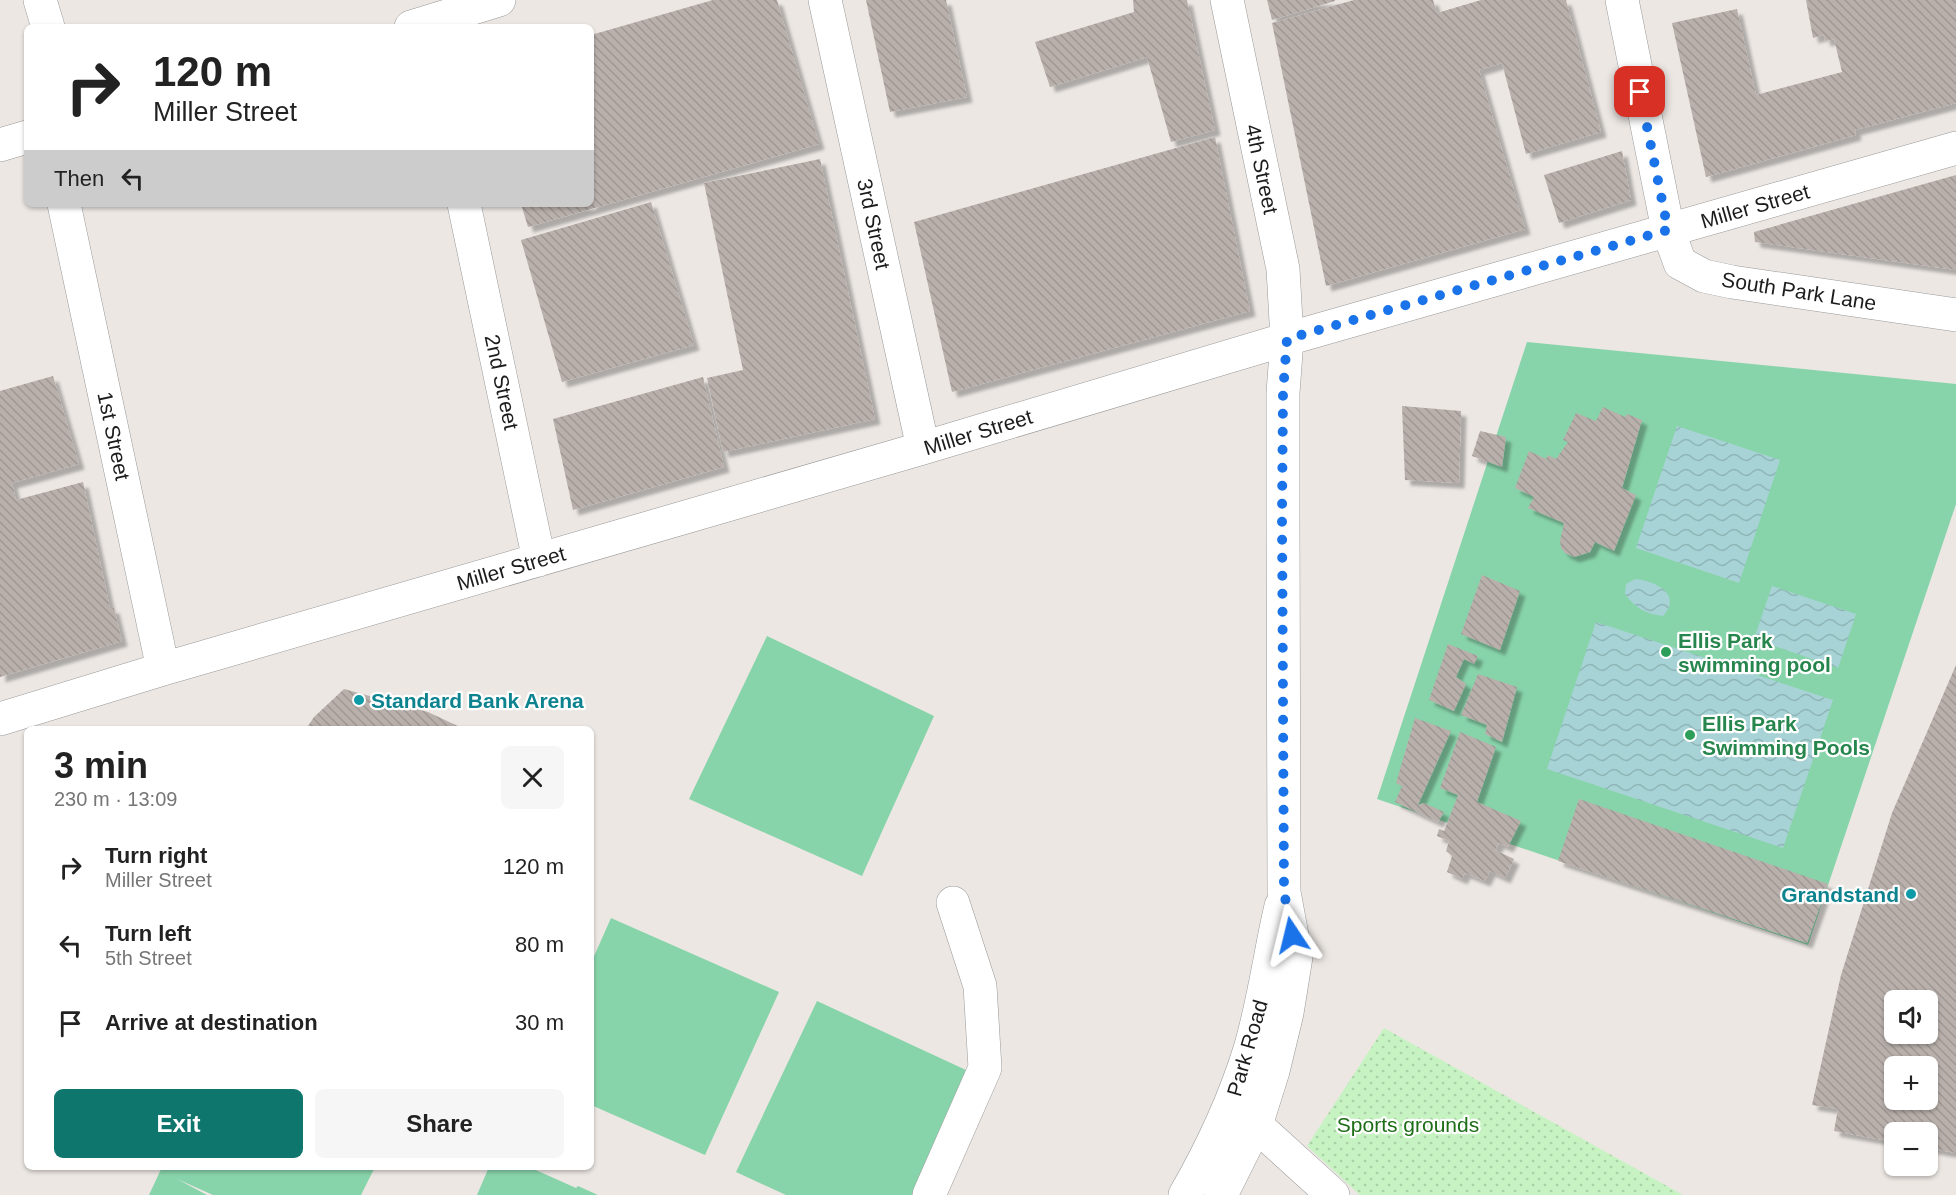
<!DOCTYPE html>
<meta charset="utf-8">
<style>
body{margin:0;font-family:Arial,sans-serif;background:#f6f6f6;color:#222;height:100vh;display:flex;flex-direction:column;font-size:22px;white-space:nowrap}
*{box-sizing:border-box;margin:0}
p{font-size:20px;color:#767676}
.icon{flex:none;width:33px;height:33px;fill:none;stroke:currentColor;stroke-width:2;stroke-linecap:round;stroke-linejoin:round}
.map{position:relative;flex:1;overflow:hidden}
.details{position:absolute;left:24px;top:726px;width:570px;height:444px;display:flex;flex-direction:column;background:#fff;border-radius:9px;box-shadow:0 2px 4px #0004}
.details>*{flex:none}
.banner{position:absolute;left:24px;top:24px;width:570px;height:183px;border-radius:9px;box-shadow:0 2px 4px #0004;background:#fff;color:#222;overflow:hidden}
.controls{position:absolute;left:1884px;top:990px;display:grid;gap:12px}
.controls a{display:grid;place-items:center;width:54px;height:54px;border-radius:9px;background:#fff;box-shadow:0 2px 4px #0004;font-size:30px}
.pin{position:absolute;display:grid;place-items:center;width:51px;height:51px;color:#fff;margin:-26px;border-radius:12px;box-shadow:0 3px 9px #0006}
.me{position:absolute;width:66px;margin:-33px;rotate:350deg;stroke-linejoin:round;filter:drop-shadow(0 0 4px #0008)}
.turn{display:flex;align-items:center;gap:21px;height:126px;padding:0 30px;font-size:27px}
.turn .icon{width:78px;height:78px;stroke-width:2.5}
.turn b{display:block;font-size:42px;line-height:51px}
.then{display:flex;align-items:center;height:57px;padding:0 30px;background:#0003;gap:12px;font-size:22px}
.round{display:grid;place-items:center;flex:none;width:63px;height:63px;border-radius:9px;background:#f6f6f6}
.head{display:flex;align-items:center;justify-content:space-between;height:102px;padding:0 30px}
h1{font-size:36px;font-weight:600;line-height:45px}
.button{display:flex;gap:12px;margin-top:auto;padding:12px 30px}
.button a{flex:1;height:69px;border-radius:9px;background:#0f766e;color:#fff;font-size:24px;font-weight:600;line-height:69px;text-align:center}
.button a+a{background:#f6f6f6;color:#222}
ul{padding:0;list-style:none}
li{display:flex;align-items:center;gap:18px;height:78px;padding:0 30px}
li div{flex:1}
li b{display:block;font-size:22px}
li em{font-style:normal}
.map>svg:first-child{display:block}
.park{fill:url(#park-dots)}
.pitch{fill:#88d4aa}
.water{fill:url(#water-waves)}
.building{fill:url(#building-back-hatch);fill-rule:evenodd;filter:url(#shadow)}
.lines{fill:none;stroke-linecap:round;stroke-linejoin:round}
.minor-casing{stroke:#999;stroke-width:34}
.minor{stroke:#fff;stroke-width:33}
.route{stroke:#1a73e8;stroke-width:10;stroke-dasharray:0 18}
.leisure-dot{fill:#2e9e5b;stroke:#fff;stroke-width:2}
.culture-dot{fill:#0f9aa8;stroke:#fff;stroke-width:2}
.labels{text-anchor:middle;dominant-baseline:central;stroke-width:4.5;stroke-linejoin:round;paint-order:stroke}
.street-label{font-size:21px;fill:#1c1c1c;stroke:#fff}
.leisure-label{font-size:21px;font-weight:bold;fill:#27864d;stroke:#fff;text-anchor:start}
.culture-label{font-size:21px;font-weight:bold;fill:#0d838f;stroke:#fff;text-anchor:start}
.park-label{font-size:21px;fill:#1d6e16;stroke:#fff}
</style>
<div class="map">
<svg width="1956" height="1195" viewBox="0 0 1956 1195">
<defs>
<pattern id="park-dots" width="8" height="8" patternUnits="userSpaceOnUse" patternTransform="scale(1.5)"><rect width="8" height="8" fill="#c7f3c3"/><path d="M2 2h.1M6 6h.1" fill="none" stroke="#aad0a7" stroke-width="1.8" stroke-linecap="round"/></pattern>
<pattern id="water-waves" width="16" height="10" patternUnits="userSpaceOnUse" patternTransform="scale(1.5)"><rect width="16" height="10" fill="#a7d3d6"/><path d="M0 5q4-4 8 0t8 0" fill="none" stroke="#8fb5b7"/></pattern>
<pattern id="building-back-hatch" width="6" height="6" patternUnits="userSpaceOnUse" patternTransform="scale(1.5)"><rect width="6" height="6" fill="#b9b0ac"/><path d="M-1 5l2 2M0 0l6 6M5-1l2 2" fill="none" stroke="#9e9793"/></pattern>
<filter id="shadow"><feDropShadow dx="5.5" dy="5.5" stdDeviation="1.5" flood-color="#0004"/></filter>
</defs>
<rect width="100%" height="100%" fill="#ece7e3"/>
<path class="park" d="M1384,1028L1683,1195H1360L1307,1146Z"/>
<path class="pitch" d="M1527,342L1956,384V504L1808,945L1377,799Z
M767,636L934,716L862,876L689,799Z
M611,918L779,992L705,1155L591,1105V963Z
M817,1001L979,1076L922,1195H786L736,1172Z
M162,1167H375L361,1195H213L177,1179L207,1195H149Z
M489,1167H529L576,1188L578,1186L598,1195H477Z"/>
<path class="water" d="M1677,426L1780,460L1739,583L1636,548Z
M1635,579C1655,581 1683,594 1663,616C1646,614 1635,608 1625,594L1626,584Z
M1772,586L1856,614L1838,668L1754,639Z
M1596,622L1833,700L1783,848L1547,769Z"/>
<path class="building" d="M713,0H777L819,144L528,227L521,204H591V35Z
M866,0H946L967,97L890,112Z
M1133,0H1187L1215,130L1171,142L1147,57L1050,87L1035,42L1134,12Z
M1267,0H1335V1L1272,20Z
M1354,0H1433L1437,13L1481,0H1566L1601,132L1526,154L1502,63L1479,70L1525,229L1326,286L1272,23Z
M1806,0H1956V103L1855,130L1856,135L1706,177L1672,23L1737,9L1756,95L1842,72L1834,39L1825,41L1824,35L1813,38Z
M1215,137L1250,311L952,392L914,222Z
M1622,151L1631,200L1559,223L1544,175Z
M820,159L875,419L723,452L707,378L743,370L704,183Z
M1956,175V270L1755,242L1754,232Z
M651,202L694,345L562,382L521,240Z
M53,376L79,464L12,483L16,500L83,482L110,608H114L122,641L0,677V391Z
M703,377L724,467L573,510L553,419Z
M1402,406L1461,411L1459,483L1405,480Z
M1603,407L1625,417L1627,414L1642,420L1622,488L1636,495L1614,551L1595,542L1590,552L1574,557L1565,553L1561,548L1560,541L1564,523L1528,508L1534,497L1515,488L1529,451L1546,459L1548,455L1556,459L1568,442L1563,440L1576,413L1596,421Z
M1480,431L1506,437L1502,467L1472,456Z
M1482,575L1520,591L1500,650L1461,634Z
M1448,644L1478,656L1474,664L1464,659L1456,677L1466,684L1454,711L1429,700Z
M1956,665V1153L1928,1148V1132H1894V1142L1834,1131L1838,1109L1812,1105L1841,975L1892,813ZM1894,1000H1928V1034H1894ZM1894,1066H1928V1100H1894Z
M1478,674L1517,687L1502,742L1485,734L1487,725L1461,715Z
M344,689L428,712L464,729H306L314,717Z
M1415,718L1451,731L1418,805L1424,803L1444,812L1438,822L1395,802L1402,786L1396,783Z
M1460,732L1496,747L1477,802L1521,821L1508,847L1499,843L1495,850L1514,859L1505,878L1490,871L1485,881L1465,873L1462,879L1447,872L1452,856L1446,851L1449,841L1437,836L1439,829L1444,831L1458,795L1440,788Z
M1579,799L1828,884L1807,943L1558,861Z"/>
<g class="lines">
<defs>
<path id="minor" d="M40,0L48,27
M825,0L923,448
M1622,0L1668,230L1680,263L1704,276L1732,282L1956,315
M411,27L499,0
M0,145L27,137
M64,204L163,669
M464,204L539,560
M0,719L163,669L923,448L1287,339L1956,148
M1256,1125L1333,1195
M929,1195L985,1068L980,986L953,903
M1185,1195C1212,1148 1234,1101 1250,1049C1264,1002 1270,953 1281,906
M1221,1195L1256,1125L1273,1071L1287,1013L1296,957L1284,892L1283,516V393L1287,339L1283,269L1227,0"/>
</defs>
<use href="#minor" class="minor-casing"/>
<use href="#minor" class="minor"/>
</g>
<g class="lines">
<path class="route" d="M1292,935L1284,892L1282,516L1283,393L1287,339L1668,230L1640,92"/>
</g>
<g class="leisure-dot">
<circle cx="1666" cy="652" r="6"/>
<circle cx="1690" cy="735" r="6"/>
</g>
<g class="culture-dot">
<circle cx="359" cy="700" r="6"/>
<circle cx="1911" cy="894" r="6"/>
</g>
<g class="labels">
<g class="street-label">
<text transform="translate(1262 169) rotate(78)">4th Street</text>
<text transform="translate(1755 206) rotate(-16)">Miller Street</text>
<text transform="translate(874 224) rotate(78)">3rd Street</text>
<text transform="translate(1799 291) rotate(9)">South Park Lane</text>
<text transform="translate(502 382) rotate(78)">2nd Street</text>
<text transform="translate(978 432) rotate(-17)">Miller Street</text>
<text transform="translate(114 436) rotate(78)">1st Street</text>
<text transform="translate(511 568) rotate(-16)">Miller Street</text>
<text transform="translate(1247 1048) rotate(-74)">Park Road</text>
</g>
<g class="leisure-label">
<text x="1678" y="640">Ellis Park<tspan x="1678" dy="24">swimming pool</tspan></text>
<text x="1702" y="723">Ellis Park<tspan x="1702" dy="24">Swimming Pools</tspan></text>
</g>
<g class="culture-label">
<text x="371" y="700">Standard Bank Arena</text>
<text x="1899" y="894" text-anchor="end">Grandstand</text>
</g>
<g class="park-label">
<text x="1408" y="1124">Sports grounds</text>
</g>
</g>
</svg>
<div class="controls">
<a><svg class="icon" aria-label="sound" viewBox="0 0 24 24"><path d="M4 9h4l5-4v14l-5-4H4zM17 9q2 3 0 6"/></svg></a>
<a>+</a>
<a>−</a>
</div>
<div class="pin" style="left:1640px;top:92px;background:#d93025"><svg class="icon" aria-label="arrive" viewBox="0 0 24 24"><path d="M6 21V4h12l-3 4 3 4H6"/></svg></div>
<svg class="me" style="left:1292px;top:935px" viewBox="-20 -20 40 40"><path d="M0-17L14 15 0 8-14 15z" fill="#1a73e8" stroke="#fff" stroke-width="4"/></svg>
<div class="banner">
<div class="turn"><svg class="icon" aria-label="right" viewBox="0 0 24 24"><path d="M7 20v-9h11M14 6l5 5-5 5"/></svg><div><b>120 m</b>Miller Street</div></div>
<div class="then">Then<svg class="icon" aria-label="left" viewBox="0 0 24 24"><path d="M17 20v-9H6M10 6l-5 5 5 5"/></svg></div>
</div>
<section class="details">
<div class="head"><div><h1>3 min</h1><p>230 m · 13:09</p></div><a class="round"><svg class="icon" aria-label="close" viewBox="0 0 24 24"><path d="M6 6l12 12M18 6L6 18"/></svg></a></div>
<ul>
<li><svg class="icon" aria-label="right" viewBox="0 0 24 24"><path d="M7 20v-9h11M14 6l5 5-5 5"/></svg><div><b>Turn right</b><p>Miller Street</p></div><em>120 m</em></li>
<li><svg class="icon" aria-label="left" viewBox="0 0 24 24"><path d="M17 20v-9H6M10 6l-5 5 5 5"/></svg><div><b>Turn left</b><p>5th Street</p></div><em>80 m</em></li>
<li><svg class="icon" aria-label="arrive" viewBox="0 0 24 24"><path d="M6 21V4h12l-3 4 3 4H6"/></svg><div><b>Arrive at destination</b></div><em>30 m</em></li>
</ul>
<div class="button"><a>Exit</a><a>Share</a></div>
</section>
</div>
